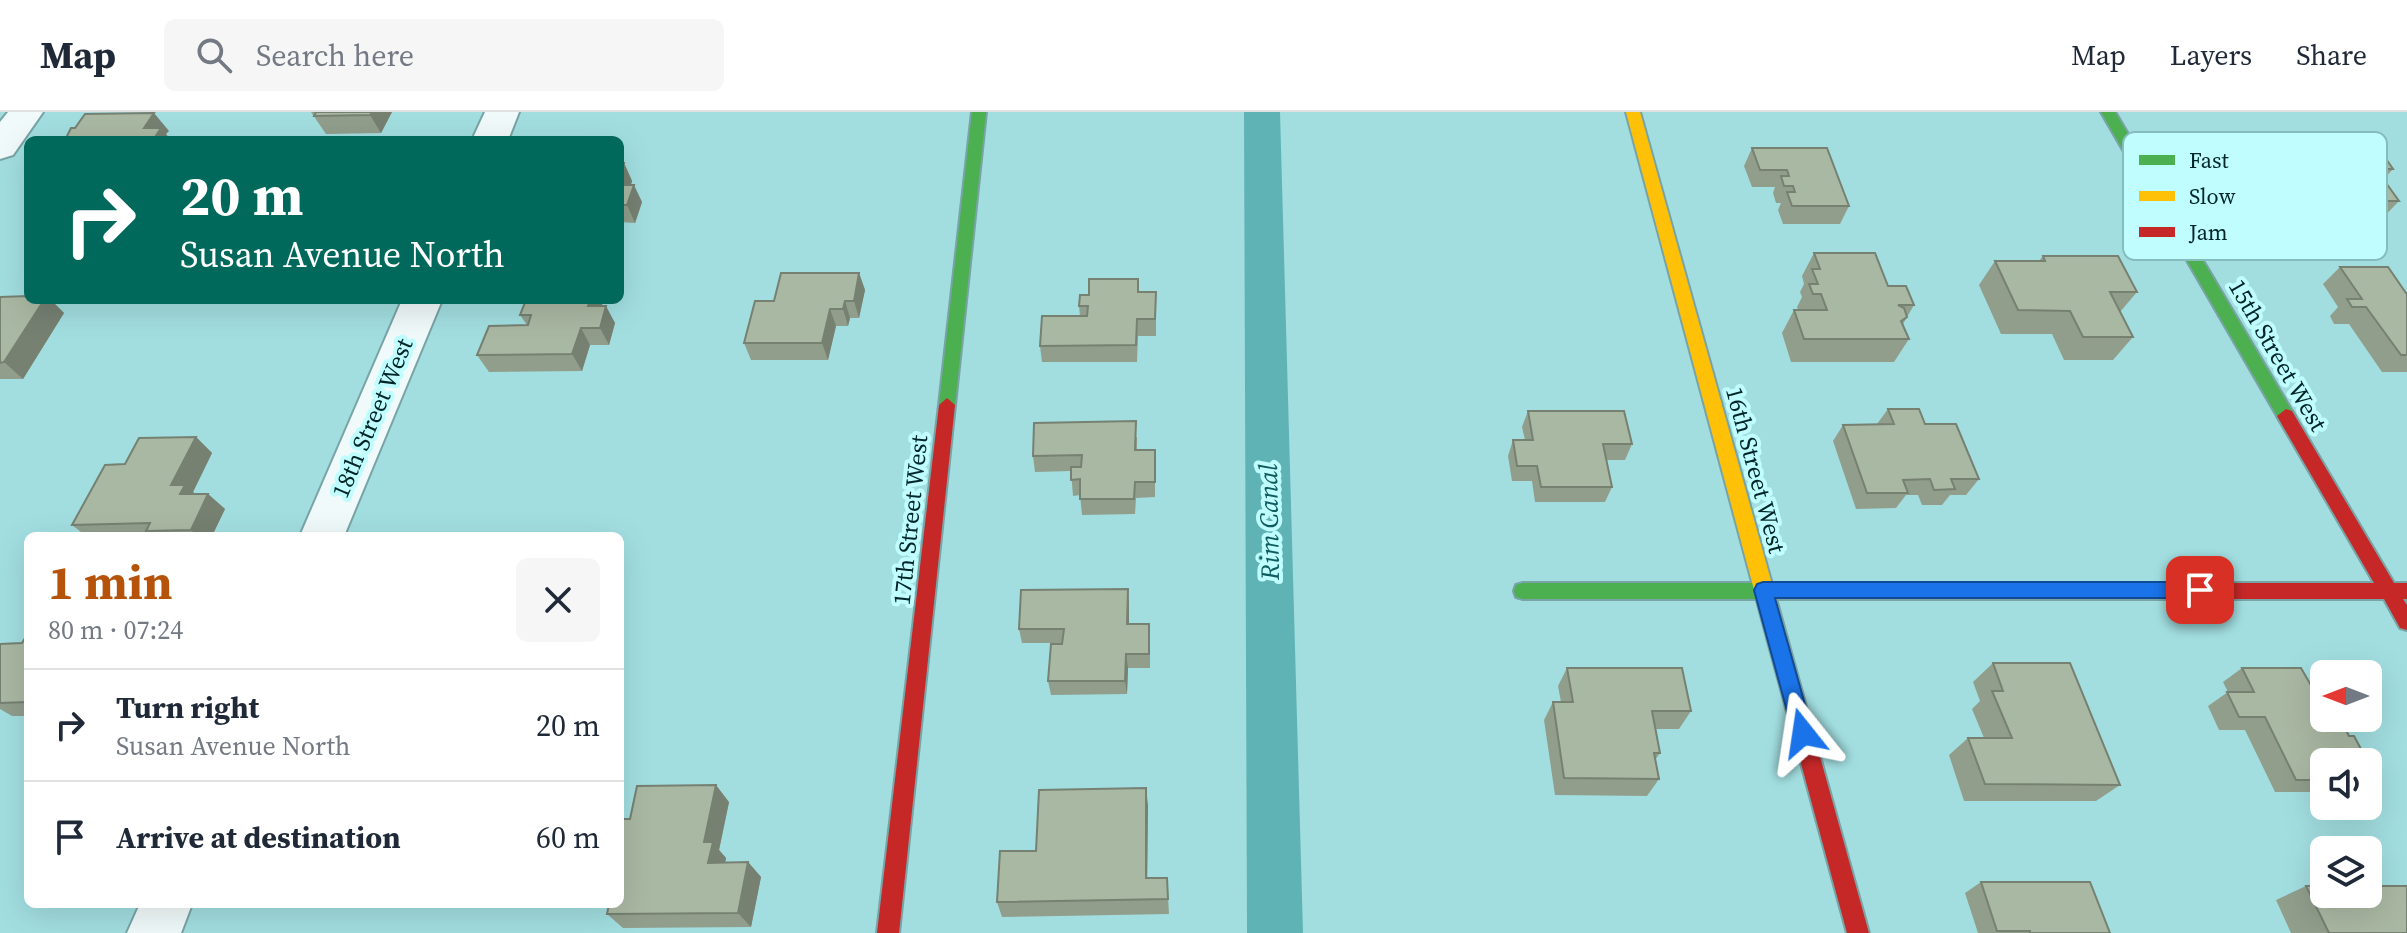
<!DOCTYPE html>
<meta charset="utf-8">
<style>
body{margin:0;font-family:"Source Serif 4",serif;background:#f6f6f7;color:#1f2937;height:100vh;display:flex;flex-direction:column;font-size:30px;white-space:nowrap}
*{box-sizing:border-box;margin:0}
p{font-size:26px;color:#747a83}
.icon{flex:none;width:44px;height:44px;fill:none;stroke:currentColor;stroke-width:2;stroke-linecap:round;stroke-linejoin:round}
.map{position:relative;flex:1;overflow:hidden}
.panel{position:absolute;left:24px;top:420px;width:600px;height:376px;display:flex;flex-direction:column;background:#fff;border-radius:12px;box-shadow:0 8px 32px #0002}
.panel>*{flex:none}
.top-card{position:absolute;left:24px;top:24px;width:600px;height:168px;border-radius:12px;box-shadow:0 8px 32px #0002;background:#00695c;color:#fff;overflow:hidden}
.needle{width:52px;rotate:270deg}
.controls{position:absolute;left:2310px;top:548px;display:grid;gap:16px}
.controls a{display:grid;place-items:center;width:72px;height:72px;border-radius:12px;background:#fff;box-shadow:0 8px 32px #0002;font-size:40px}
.pin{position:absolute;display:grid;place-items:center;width:68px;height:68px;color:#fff;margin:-34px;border-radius:16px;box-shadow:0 4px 12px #0006}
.me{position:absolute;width:88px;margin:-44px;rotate:345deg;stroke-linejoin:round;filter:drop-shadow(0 0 6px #0008)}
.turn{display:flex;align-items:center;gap:28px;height:168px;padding:0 24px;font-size:36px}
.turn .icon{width:104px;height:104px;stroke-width:2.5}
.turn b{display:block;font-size:56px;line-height:68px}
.round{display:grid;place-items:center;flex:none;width:84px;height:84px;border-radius:12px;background:#f6f6f7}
.overview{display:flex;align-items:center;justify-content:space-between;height:136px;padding:0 24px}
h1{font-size:48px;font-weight:700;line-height:60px;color:#b45309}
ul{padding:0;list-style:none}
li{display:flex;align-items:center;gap:24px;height:112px;padding:0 24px;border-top:2px solid #e0e1e3}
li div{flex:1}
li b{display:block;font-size:30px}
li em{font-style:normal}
header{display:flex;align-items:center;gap:48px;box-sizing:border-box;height:112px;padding:0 40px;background:#fff;border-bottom:2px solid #e0e1e3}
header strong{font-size:38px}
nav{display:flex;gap:44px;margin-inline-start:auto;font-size:28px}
.search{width:560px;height:72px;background:#f6f6f7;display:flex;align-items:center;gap:20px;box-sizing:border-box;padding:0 28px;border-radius:12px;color:#747a83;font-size:30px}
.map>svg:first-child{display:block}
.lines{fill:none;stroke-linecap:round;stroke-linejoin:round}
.canal{fill:#60b3b5;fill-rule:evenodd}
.street-casing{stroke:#79a4a6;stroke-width:4}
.fast-casing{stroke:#79a4a6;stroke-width:4}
.slow-casing{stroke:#79a4a6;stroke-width:4}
.jam-casing{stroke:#79a4a6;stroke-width:4}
.street{fill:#f1fafa;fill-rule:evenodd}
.fast{fill:#4caf50;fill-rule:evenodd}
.slow{fill:#ffc107;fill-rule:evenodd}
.jam{fill:#c62828;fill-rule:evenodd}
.wall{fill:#919e8c}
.shaded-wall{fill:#768172}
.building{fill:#a9b8a3;stroke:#768172;stroke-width:2}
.route{fill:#1a73e8;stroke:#114b97;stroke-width:2}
.labels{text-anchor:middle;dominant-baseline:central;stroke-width:8;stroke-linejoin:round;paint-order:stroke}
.street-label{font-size:24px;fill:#002527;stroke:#bffdff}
.water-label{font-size:26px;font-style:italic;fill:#0e5c5f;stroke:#bffdff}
.key{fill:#bffdff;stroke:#86bcbe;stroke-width:2}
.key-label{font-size:22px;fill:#002527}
</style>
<header>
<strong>Map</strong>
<div class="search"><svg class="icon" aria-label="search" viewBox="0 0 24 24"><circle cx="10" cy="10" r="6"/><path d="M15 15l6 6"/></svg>Search here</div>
<nav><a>Map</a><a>Layers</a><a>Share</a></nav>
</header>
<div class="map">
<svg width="2407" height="821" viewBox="0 0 2407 821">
<rect width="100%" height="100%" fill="#a2dee0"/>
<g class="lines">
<path class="canal" d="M1244,0H1280L1303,821H1247Z"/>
<defs>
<path id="street" d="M8,0H43L13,43L0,47V10Z
M485,0H519L508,28H472Z
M402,188H442L344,424H300Z
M140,792H192L181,821H127Z"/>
<path id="fast" d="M972,0H986L955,293L947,300L939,293Z
M2101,0H2115L2292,299L2295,304L2292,309H2280Z
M1523,471H1826L1833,473L1835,479L1833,485L1826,487H1523L1516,485L1514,479L1516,473Z"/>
<path id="slow" d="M1626,0H1640L1787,526L1784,532L1777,534L1770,532L1767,526Z"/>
<path id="jam" d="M947,286L955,293L899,821H877L939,293Z
M2286,297L2292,299L2394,471H2407V487H2403L2407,493V518L2400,516L2384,487H1826L1819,485L1817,479L1819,473L1826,471H2374L2277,304Z
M1777,518L1784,520L1787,526L1869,821H1847L1767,526L1770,520Z"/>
</defs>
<use href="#street" class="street-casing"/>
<use href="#fast" class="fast-casing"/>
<use href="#slow" class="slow-casing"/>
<use href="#jam" class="jam-casing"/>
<use href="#street" class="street"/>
<use href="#fast" class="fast"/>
<use href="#slow" class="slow"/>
<use href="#jam" class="jam"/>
</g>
<path class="wall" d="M311,0H392L381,21L326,22Z
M2242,30L2330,41L2393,57L2384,67L2399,89L2376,113H2356L2347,122H2291L2280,117L2276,110L2280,104L2272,93L2278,86L2272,77H2237L2223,54Z
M1752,36L1849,94L1840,112H1783L1778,98L1781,91H1776L1773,81L1775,75H1752L1744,54Z
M620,51H624L632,69L631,73L642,90L635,111L620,110Z
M1814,141L1888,174L1914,193L1903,212L1909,227L1894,250H1791L1782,221L1794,198H1798L1797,195L1802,185L1800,180L1804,172L1802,164Z
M2043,144L2137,180L2120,200L2133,225L2113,248H2064L2052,222H2001L1979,173L1995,149H2039Z
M2340,155L2407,181V260H2382L2349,212H2334L2330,204L2338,195L2323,172Z
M859,161L865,178L859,206H850L848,214H836L828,248H751L744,231L774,189Z
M1139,180H1156V224H1138L1137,250H1042L1040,234L1080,204L1079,194Z
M0,185L28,188H51L64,201L23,267H0Z
M603,194L615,211L609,233H590L582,259L489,260L477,243L527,213L520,203Z
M1888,297L1925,312L1979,367L1966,383H1950L1942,393H1922L1918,383H1906L1896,396L1856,397L1833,329L1843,313L1877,312Z
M1528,299L1632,332L1625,348H1606L1612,375L1605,390H1535L1532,369H1512L1508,344L1513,328H1525L1522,315Z
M196,325L212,341L193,380L195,382H208L225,397L212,424H86L72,413L125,352Z
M1137,325V338H1155V385L1136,386L1135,402L1082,403L1080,383L1073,384L1071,359L1035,360L1033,344Z
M1129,491V512L1150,526V556H1128L1127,582L1051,583L1048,569L1063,531H1022L1019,517Z
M28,521V604H12L0,597V532L22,531Z
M1993,551L2120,673L2096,689H1964L1949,643L1968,626H1984L1972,597L1980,589L1973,570Z
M1567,556L1691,599L1679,617H1655L1660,641L1655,648L1659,667L1647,684L1555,683L1544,608L1553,590H1561L1558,574Z
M2242,556L2324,650V680H2275L2245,618H2219L2208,594L2228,580L2223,570Z
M2368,650L2378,669L2368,674Z
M729,690L719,738L726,746L725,751L748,750L761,765L751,815L623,816L607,802L630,707Z
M1148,693L1147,766H1167L1169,802L1002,805L997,790L1036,739Z
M1981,770L2110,821H1978L1965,781Z
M2306,774L2407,821H2291L2276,788Z"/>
<path class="shaded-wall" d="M372,0H392L381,21L370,3Z
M154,1L169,19L166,22L171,28H153L144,16Z
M624,51L632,69L625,90L620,80V63Z
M634,73L642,90L635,111L627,93Z
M859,161L865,178L859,206L854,189Z
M44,188H51L64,201L23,267L4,250Z
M590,188H600L603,194H588Z
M845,189L850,206L848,214L843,197Z
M606,194L615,211L609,233L600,216Z
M830,197L836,214L828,248L822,231Z
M581,216L590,233L582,259L572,242Z
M196,325L212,341L193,380L202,388L198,398L171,373Z
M208,382L225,397L212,424H198L191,418Z
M1128,477L1129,491V526L1127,512Z
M1126,542L1128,556L1127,582L1125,569Z
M716,673L729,690L719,738L726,746L722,766L708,751L704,730Z
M1146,676L1148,693L1147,781L1146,766Z
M748,750L761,765L751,815L738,801Z"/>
<path class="building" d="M316,0H372L370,3L314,4Z
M154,1L144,16H161L153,28H65L71,16H75L85,2Z
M2242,30H2322L2330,41H2382L2393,57H2376L2399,89H2363L2370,98H2313L2302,93L2297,86L2301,81L2293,69H2304L2293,53H2257Z
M1752,36H1827L1849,94H1792L1787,80H1795L1793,74H1784L1781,64H1789L1787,58H1760Z
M620,51H624L620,63Z
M620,73H634L627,93H620Z
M1814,141H1875L1888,174H1906L1914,193H1898L1904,196L1907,205L1901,209L1909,227H1804L1794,198H1827L1821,182H1813L1809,172H1818L1812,157H1820Z
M2043,144H2118L2137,180H2110L2133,225H2083L2070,199L2018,198L1995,149H2045Z
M2340,155H2388L2406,181H2407V243H2401L2366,195H2352L2347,187H2362Z
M781,161H859L854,189H845L843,197H830L822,231H744L755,189H774Z
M1089,167H1138V180H1156L1155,207H1137L1136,233L1040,234L1042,204H1087L1088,194H1079L1080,183H1089Z
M28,184V188H44L4,250L0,251V185Z
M526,188H590L588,194H606L600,216H581L572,242L477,243L489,214L528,213L531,203H520Z
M1888,297H1919L1925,312H1956L1979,367H1951L1955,377L1934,378L1930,367L1903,368L1908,381H1867L1843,313L1894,312Z
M1528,299H1624L1632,332H1603L1612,375H1541L1537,354H1517L1513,328H1533Z
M1136,309L1135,338H1155V370H1135L1134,387H1080V367L1071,368V355H1081L1082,343L1033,344L1034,311Z
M196,325L171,373H185L180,382H208L191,418L146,419L150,411L72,413L105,353L125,352L139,326Z
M1128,477L1127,512H1149V542H1126L1125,569H1048L1051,532H1062L1064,517H1019L1021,478Z
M28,521V590L0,591V532L22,531Z
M1993,551H2070L2120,673L1985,672L1968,626H2012L1992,579H2003Z
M1567,556H1682L1691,599H1652L1660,641H1654L1659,667L1564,666L1553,590H1573Z
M2242,556H2301L2324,596V606H2329V612H2343L2349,624H2354L2368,650H2324V668H2296L2265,605H2239L2227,580H2254Z
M2368,650L2378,669L2368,668Z
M716,673L704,730H713L708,751L748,750L738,801L607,802L609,792H620V707H630L637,674Z
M1146,676V766H1167L1168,787L997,790L1000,739H1036L1039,678Z
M1981,770H2090L2110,821H2030V819H1997Z
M2306,774H2324V782H2368V774H2407V821H2329Z"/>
<path class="route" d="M1763,470H2200L2207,473L2209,478L2207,484L2200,486H1775L1813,621L1810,627L1803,630L1796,627L1793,621L1754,478L1757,472Z"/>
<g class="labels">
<g class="street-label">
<text transform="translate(2278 243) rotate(60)">15th Street West</text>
<text transform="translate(372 306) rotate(-67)">18th Street West</text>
<text transform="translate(1756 358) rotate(75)">16th Street West</text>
<text transform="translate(910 408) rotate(-84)">17th Street West</text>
</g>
<g class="water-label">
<text transform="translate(1269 410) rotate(-91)">Rim Canal</text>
</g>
</g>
<rect x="2123" y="20" width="264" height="128" rx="12" class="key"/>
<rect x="2139" y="43" width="36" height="10" fill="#4caf50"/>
<rect x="2139" y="79" width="36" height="10" fill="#ffc107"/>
<rect x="2139" y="115" width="36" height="10" fill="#c62828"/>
<g class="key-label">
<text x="2189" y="56">Fast</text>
<text x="2189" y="92">Slow</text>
<text x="2189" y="128">Jam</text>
</g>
</svg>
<div class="controls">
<a><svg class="needle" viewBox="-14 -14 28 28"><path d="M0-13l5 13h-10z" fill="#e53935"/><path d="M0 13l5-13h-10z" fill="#747a83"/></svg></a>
<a><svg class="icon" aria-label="sound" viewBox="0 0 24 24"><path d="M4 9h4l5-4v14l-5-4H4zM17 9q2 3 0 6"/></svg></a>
<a><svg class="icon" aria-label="layers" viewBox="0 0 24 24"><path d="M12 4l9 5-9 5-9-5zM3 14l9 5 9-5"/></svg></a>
</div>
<div class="pin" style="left:2200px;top:478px;background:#d93025"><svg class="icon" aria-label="arrive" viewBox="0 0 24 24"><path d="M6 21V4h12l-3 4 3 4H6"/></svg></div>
<svg class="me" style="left:1803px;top:621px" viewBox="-20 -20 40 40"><path d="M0-17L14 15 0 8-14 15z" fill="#1a73e8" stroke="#fff" stroke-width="4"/></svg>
<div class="top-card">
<div class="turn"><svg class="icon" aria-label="right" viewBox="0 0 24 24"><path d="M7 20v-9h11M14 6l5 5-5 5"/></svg><div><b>20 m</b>Susan Avenue North</div></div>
</div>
<section class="panel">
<div class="overview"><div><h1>1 min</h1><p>80 m · 07:24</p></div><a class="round"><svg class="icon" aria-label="close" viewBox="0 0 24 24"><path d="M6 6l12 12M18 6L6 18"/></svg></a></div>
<ul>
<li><svg class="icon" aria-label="right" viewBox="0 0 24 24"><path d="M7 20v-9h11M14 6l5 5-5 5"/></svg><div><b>Turn right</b><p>Susan Avenue North</p></div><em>20 m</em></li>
<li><svg class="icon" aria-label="arrive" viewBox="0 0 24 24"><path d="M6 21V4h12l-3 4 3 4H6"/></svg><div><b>Arrive at destination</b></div><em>60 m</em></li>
</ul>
</section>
</div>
